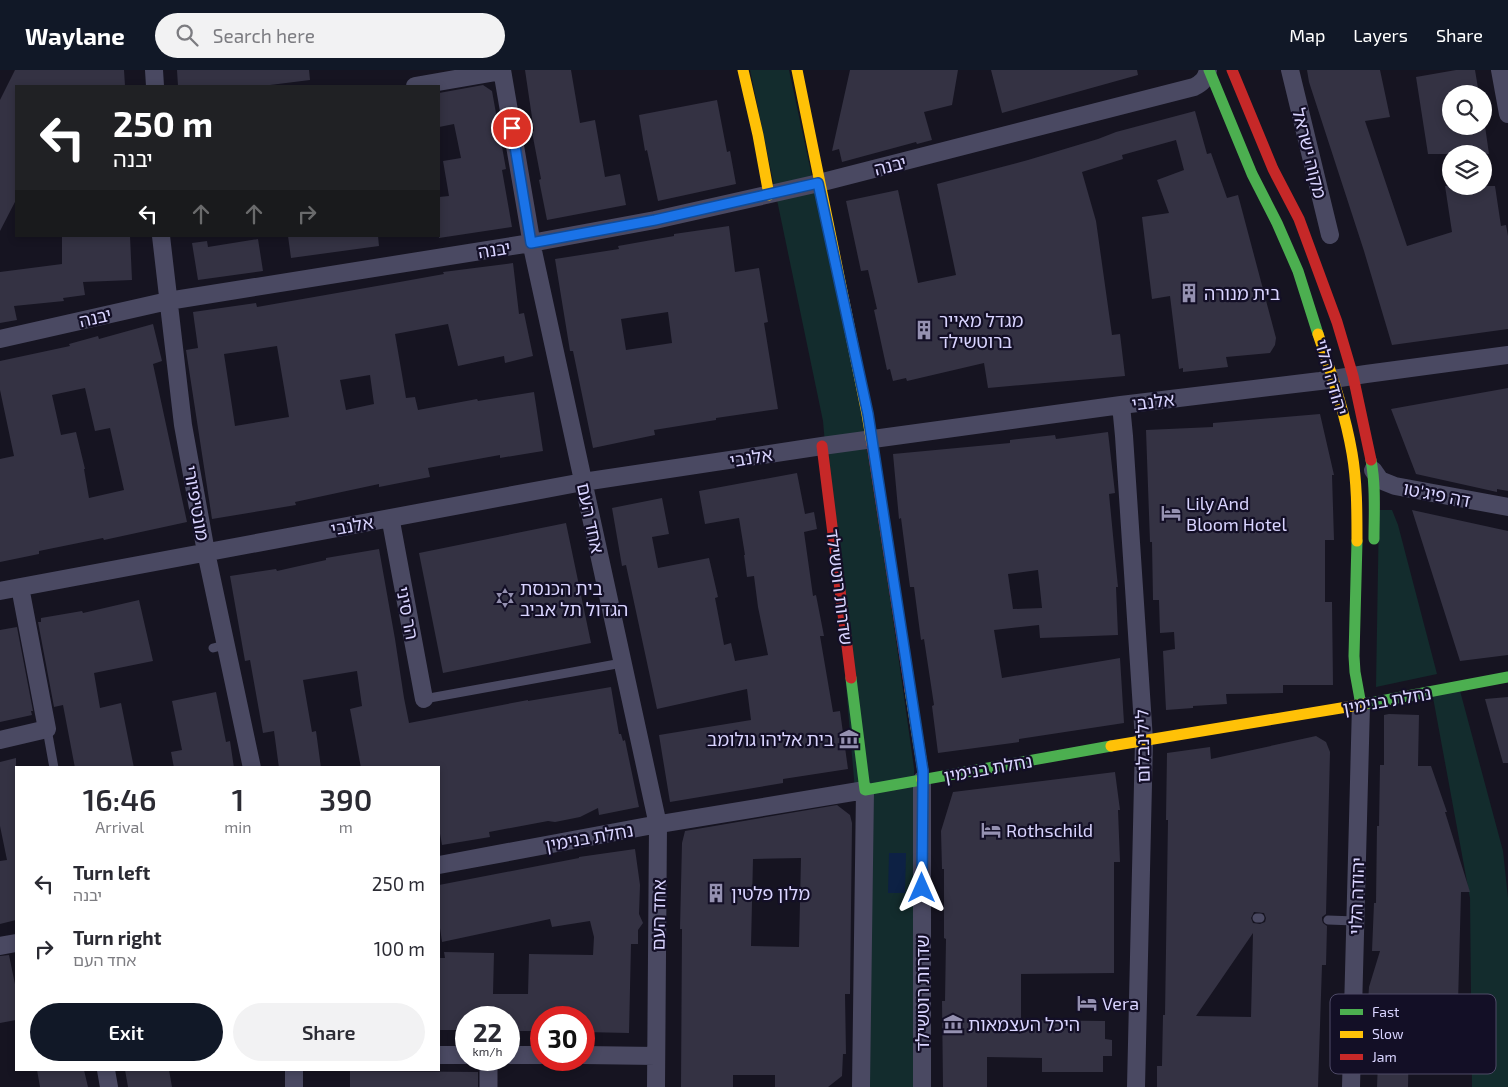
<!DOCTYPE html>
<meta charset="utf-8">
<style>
body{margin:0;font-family:"Exo 2","Noto Sans Hebrew",sans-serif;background:#f2f2f3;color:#2b2b33;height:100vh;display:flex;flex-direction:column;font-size:19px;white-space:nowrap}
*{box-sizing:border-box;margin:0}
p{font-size:16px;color:#7c7c81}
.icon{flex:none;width:28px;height:28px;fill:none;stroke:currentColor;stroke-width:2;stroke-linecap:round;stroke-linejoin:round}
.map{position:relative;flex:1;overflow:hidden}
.panel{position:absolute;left:15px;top:696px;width:425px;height:305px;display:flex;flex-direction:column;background:#fff;border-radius:0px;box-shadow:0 2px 8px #0003}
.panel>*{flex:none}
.banner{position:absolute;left:15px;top:15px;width:425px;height:152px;border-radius:0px;box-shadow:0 2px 8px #0003;background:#202124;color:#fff;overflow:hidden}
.controls{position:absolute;left:1442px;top:15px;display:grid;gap:10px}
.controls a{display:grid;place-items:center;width:50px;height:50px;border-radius:50%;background:#fff;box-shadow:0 2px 8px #0003;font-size:25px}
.speed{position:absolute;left:455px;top:936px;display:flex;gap:10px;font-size:25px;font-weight:700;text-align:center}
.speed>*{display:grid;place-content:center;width:65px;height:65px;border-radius:50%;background:#fff;box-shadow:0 2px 8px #0003;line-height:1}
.speed small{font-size:12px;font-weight:400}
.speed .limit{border:8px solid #d22;background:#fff;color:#111}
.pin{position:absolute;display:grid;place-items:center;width:42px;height:42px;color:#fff;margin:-21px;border:2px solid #fff;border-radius:50%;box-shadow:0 1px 5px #0007}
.me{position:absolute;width:55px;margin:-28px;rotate:0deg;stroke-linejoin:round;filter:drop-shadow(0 0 4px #0008)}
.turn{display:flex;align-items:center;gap:18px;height:105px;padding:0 15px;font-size:22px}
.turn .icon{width:65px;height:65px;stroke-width:2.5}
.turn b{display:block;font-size:35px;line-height:42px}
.lanes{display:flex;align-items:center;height:48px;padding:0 15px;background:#0003;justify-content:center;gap:25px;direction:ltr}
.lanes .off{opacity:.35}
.eta{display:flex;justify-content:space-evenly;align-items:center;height:85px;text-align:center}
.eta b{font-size:30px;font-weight:600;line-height:35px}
.cta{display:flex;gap:10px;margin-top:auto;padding:10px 15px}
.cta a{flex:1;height:58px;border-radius:30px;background:#111827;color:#fff;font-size:20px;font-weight:600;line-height:58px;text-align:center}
.cta a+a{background:#f2f2f3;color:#2b2b33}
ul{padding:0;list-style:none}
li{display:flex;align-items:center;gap:15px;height:65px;padding:0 15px}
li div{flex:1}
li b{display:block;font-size:19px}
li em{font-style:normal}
header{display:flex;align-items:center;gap:30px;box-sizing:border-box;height:70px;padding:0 25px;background:#111827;color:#fff}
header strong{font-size:24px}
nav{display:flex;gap:28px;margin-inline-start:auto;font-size:18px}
.search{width:350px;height:45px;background:#f2f2f3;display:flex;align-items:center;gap:12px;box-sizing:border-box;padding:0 18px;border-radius:28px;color:#7c7c81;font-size:19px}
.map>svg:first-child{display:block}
.green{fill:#132c2d}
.water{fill:#0d2144}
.building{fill:#343243;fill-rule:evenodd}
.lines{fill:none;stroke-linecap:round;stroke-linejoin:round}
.lane{stroke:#4a4962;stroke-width:9}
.street{stroke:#4a4962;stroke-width:18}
.fast{stroke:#4caf50;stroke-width:11}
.slow{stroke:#ffc107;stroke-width:11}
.jam{stroke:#c62828;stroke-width:11}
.route-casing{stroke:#114b97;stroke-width:12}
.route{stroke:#1a73e8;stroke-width:9}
.labels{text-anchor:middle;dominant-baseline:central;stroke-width:4.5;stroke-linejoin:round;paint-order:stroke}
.street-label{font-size:18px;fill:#d9d4ff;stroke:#130f26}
.poi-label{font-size:18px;fill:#d9d4ff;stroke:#130f26;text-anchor:start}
.key{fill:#130f26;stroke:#4e4a67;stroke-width:1}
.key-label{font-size:14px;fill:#d9d4ff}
</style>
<header>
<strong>Waylane</strong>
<div class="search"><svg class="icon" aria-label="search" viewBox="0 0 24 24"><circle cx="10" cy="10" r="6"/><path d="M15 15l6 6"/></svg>Search here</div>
<nav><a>Map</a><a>Layers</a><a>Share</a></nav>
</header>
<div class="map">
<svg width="1508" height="1017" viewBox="0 0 1508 1017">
<rect width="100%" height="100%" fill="#161421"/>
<path class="green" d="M750,0H789L866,356L914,698V1017H868L869,882L823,351Z
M1379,440H1392L1398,455L1437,604L1376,617Z
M1459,617L1503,781L1508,828V1017H1472L1470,828L1432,622Z"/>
<path class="water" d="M889,783H906L905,823H888Z"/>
<path class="building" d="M15,0H124L125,16H16V130L0,161V30Z
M177,0H309L310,10L270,15V16H178Z
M525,0H571L580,53L595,50L605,107L620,104L626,135L547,150L539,110L541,109L532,62L534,61Z
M850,0H958L952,35L924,42L932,70L917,74L916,72L842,92L839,79L832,81Z
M991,0H1137L1138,5L1002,43Z
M1307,0H1380L1390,47L1365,51L1407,176L1452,162L1445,116H1495L1501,156L1506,155L1508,166V259L1392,275L1364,181L1309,12Z
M1456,0H1475L1479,24H1451V56H1485L1489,84H1428L1416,7Z
M483,15L492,21L506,99L502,100L512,157L439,168V127L449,126L443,91L461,88L454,54L439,57V23Z
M717,30L727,82L730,81L736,114L658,131L647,80L645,81L639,45Z
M1195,41L1207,84L1211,83L1227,128L1238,125L1276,268L1275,275L1270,283L1226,287L1228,297L1183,302V298L1179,299L1170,226L1152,229L1142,147L1169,143L1157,110L1184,100L1176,70L1122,85L1123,89L1082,102L1096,151L1112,265L1120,264L1125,306L988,318L984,293L907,311L906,308L893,311L890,299L887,300L874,240L877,239L868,200L861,201L846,131L898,120L918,213L956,205L937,114L1028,90L1098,69L1116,62Z
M729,156L735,202L759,198L768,252L764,253L778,339L716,348V350L654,360L655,365L593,378L573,281H570L555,189L619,179L618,176L674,166V164ZM668,242L672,273L626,280L621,249Z
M62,166H130L132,210L83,212L85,225L63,228L64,231L14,236L17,250L0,253V202L62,194Z
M288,166H378L379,176L291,188Z
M258,169L263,201L198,210L192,173L207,171L208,177Z
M513,193L519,244L524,243L533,286L505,293L504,286L458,296L448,254L395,264L406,328L415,327L418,340L477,329L478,331L534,322L543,381L500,388V385L428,398L430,407L379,417V414L295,432L296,435L212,449L186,280L198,278L193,242L256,233L257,237L394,213L444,204L443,202ZM277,276L289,347L235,356L224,284ZM370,305L374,334L346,340L340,310Z
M153,254L162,291L153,294L187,452L104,470L103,468L39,481V484L0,492V389L14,386L0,320V291L70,276L69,274L98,266L99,269ZM85,318L95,361L110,358L124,420L89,428L84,399H85L76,362L61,365L52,325Z
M1508,318V421L1497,419V422L1416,404L1391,339Z
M1320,344L1334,405H1332L1334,470H1325V532H1332L1333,615H1283V623L1226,624L1227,634L1193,636V638L1166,640L1163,581L1175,579L1174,562L1160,563L1159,530H1153L1152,472H1150L1146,360L1213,357V353Z
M1108,362L1115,423L1109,424L1118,517H1116L1118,565L1040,568L1039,555L994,560L1002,608L1120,588L1124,653L1019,669V672L938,683L932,636L934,635L924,569L921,570L914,517H910L901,448L899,449L893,384L1010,373V370L1055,365L1056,369ZM1038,500L1042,538L1013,539L1008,504Z
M797,403L805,444L814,442L817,459L804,462L813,526L816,525L824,566H820L833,642L840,641L848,699L783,709V713L670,732L659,665L751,650L747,619L657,639L626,495L622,496L612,438L662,428L669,464L652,467L658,498L709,488L718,527L715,528L724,575L731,573L735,591L768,585L758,537L754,506L747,507L744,485H745L739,448L705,454L699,421Z
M1412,440L1508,461V585L1460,591Z
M566,453L591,573L443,603L419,483Z
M379,479L395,569L404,628L409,653L528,630V631L611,617L619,664H621L623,671L625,670L639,737L599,745L598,738L580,747L555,752L548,751L489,762L490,767L442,775L439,758V698H361L350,639L362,636L357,601L303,610L312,662L316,661L321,698H279L274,661L263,663L250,590L245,591L230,506L276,499L277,501L326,490V488Z
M139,530L153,591L94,603L100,638L121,633L134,698H75L63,635L54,637L38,552H41V548L82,541L83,543Z
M17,557L33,641H31L32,645L0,652V560Z
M216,622L226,672L230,671L234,698H174L171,682L182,680L172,631Z
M1508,627V693H1503L1485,629Z
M1389,644L1419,645L1418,696H1431L1447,742H1445L1470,822H1461L1457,970L1409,969L1408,1017H1377L1379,966H1371L1370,962L1373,957L1372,953L1368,951L1367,946L1369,917L1380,881H1372L1374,833H1376L1377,756H1379L1380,695H1384V645Z
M1316,666L1326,672L1330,682L1326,844L1322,847V850L1323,853L1327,856L1326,895H1322L1318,1017H1157V996H1162L1163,945H1165L1168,750H1166L1167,683L1210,677L1211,689ZM1254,842L1264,843L1266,848L1265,852L1260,854L1253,853L1251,848ZM1253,863L1251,947L1196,946Z
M16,688V850L0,854V791L7,790L0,756V692Z
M1115,702L1120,740H1118L1120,792H1114V903L1021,904V950L1105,951V969L1112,970V986H1103V1002H1042V988L987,987V1017H943L942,931H945L946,869L944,868V799H942L941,761L953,722Z
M837,735L850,745L852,753L850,924H845L846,984H843L842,1006L828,1017H775V1005H733V1017H681L682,859H680L682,773L685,761ZM801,788L799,877L751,876L753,789Z
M635,779L640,815L639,844L643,853L638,860V874H631L629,963L584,962V948H541V961H509V948H466V960H439V888H445L444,882L494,883L493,924H528L529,884L593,885L594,867L590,851L552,857L550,849L442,872L439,851V815L579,788V787Z
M9,885L16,919V950L0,953V886Z
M37,1000H84L88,1017H40Z
M125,1000H169L172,1017H128Z
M350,1001L478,1002V1017H350Z"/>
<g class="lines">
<path class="lane" d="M213,578L225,575
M424,629L622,593
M47,659L54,698
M1257,848H1260
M1328,850L1355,851
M1353,957H1367
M484,1017V990
M493,1017V990"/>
<path class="street" d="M154,0L155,16
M502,0L533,181L658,755L656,1017
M1290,0L1330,165
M1500,0L1508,44
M415,16L502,1
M161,166L183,355L206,482L252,698
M0,269L168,231L531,173L655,150L819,113L1194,17C1202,13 1206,9 1208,0
M1121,335L1124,366L1144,670L1136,1017
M1373,400L1380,410L1395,416L1508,437
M392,457L424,629
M0,521L583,412L822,376L1121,335L1320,311L1366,304L1508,285
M0,670L47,659L20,517
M439,795L648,756L865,720L861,1017
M0,876L16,873
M439,985H466
M509,985H541
M584,985L656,986
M106,1000L109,1017
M294,1017V1000
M922,1017V710
M1351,1017L1361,635"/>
<path class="fast" d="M1209,0L1252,104L1277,153L1298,201L1318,264
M1371,390C1376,416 1374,443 1374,469
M1357,471L1354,586L1355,602L1361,635
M851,608L865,720L1111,676
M1365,634L1508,607"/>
<path class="slow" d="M743,0L758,65L769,125
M797,0L867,344L872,374
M1318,264C1331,303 1345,342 1352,383C1357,412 1357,441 1357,471
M910,620L923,701L922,710
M1111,676L1365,634"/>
<path class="jam" d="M1232,0L1273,99L1299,149L1337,252L1353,306L1371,390
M872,374L910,620
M822,376L851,608"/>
</g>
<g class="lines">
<defs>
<path id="route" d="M512,58L531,173L655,150L818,113L868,344L923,701L922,818"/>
</defs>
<use href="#route" class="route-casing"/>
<use href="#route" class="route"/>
</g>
<defs>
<symbol id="building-bare" viewBox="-9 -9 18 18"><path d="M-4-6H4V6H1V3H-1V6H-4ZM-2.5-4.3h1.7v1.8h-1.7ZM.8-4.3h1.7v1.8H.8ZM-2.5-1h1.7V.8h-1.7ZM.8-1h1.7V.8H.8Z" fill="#9591b1" stroke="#130f26" stroke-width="2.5" paint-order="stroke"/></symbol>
<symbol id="hotel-bare" viewBox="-9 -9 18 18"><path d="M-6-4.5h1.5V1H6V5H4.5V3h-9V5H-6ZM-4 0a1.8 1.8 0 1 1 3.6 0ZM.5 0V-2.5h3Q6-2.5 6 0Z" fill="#9591b1" stroke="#130f26" stroke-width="2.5" paint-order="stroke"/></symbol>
<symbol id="synagogue-bare" viewBox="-9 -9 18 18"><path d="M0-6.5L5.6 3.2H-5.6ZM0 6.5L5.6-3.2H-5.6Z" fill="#9591b1" stroke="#130f26" stroke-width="2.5" paint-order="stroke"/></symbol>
<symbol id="museum-bare" viewBox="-9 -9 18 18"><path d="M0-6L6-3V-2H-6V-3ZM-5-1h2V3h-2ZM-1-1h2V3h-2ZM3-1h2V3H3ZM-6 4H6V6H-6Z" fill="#9591b1" stroke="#130f26" stroke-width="2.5" paint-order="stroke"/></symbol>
</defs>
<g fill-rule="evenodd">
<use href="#building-bare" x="1175" y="209" width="28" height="28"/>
<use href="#building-bare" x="910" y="246" width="28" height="28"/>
<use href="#hotel-bare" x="1157" y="429" width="28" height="28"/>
<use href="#synagogue-bare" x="491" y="514" width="28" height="28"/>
<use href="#museum-bare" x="835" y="655" width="28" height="28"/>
<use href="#hotel-bare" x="977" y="746" width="28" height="28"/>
<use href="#building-bare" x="702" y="809" width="28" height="28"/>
<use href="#hotel-bare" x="1073" y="919" width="28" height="28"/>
<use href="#museum-bare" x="939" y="940" width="28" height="28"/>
</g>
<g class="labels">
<g class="street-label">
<text transform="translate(1310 83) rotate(76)">מקוה ישראל</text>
<text transform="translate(890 95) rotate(-14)">יבנה</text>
<text transform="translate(494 179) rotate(-9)">יבנה</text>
<text transform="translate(95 247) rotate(-13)">יבנה</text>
<text transform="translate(1332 307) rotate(74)">יהודה הלוי</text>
<text transform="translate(1153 331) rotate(-7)">אלנבי</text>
<text transform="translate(751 387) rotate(-9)">אלנבי</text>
<text transform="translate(1437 424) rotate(11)">דה פיג'טו</text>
<text transform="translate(197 433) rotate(80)">מונטיפיורי</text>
<text transform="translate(591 448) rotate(78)">אחד העם</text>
<text transform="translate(352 455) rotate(-10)">אלנבי</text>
<text transform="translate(840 517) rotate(83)">שדרות רוטשילד</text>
<text transform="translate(408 543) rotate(79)">הר סיני</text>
<text transform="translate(1387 630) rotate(-10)">נחלת בנימין</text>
<text transform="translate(1142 676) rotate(-91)">לילינבלום</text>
<text transform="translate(988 698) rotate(-10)">נחלת בנימין</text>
<text transform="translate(589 767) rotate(-10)">נחלת בנימין</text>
<text transform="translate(1356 826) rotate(-88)">יהודה הלוי</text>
<text transform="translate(658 845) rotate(-89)">אחד העם</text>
<text transform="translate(922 923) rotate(-90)">שדרות רוטשילד</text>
</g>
<g class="poi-label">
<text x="1204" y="223">בית מנורה</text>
<text x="939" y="250">מגדל מאייר<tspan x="939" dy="21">ברוטשילד</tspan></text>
<text x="1186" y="433">Lily And<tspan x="1186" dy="21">Bloom Hotel</tspan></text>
<text x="520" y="518">בית הכנסת<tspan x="520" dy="21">הגדול תל אביב</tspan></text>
<text x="834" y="669" text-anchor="end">בית אליהו גולומב</text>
<text x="1006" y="760">Rothschild</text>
<text x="731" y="823">מלון פלטין</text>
<text x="1102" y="933">Vera</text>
<text x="968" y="954">היכל העצמאות</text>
</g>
</g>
<rect x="1330" y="924" width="166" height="80" rx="8" class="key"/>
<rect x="1340" y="939" width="23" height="6" fill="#4caf50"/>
<rect x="1340" y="961" width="23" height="7" fill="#ffc107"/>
<rect x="1340" y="984" width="23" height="6" fill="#c62828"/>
<g class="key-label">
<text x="1372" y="947">Fast</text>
<text x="1372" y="969">Slow</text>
<text x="1372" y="992">Jam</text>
</g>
</svg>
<div class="controls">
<a><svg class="icon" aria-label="search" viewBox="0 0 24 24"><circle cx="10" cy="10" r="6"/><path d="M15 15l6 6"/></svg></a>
<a><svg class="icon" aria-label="layers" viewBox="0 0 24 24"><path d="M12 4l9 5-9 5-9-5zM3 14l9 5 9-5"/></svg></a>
</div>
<div class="speed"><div>22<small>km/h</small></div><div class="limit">30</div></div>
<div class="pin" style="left:512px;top:58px;background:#d93025"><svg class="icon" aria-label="arrive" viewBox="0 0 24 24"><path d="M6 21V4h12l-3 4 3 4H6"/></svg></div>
<svg class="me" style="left:922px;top:818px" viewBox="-20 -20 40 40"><path d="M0-17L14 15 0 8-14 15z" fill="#1a73e8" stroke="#fff" stroke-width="4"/></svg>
<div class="banner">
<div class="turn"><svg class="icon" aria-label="left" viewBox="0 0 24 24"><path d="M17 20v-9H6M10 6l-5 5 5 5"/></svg><div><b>250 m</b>יבנה</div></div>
<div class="lanes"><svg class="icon" aria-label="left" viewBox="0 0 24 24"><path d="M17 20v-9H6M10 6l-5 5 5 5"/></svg><svg class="icon off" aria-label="ahead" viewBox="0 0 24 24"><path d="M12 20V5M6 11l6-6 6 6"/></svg><svg class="icon off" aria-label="ahead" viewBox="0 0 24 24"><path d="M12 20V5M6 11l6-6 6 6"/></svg><svg class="icon off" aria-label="right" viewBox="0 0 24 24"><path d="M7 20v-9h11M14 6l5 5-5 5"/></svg></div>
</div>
<section class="panel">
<div class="eta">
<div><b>16:46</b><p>Arrival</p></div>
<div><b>1</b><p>min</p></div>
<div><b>390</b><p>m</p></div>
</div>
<ul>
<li><svg class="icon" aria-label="left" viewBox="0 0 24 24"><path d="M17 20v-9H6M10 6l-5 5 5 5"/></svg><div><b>Turn left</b><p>יבנה</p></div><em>250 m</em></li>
<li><svg class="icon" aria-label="right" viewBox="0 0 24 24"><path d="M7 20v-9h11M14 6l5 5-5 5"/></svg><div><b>Turn right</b><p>אחד העם</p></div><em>100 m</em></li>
</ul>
<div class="cta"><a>Exit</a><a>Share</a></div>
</section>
</div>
